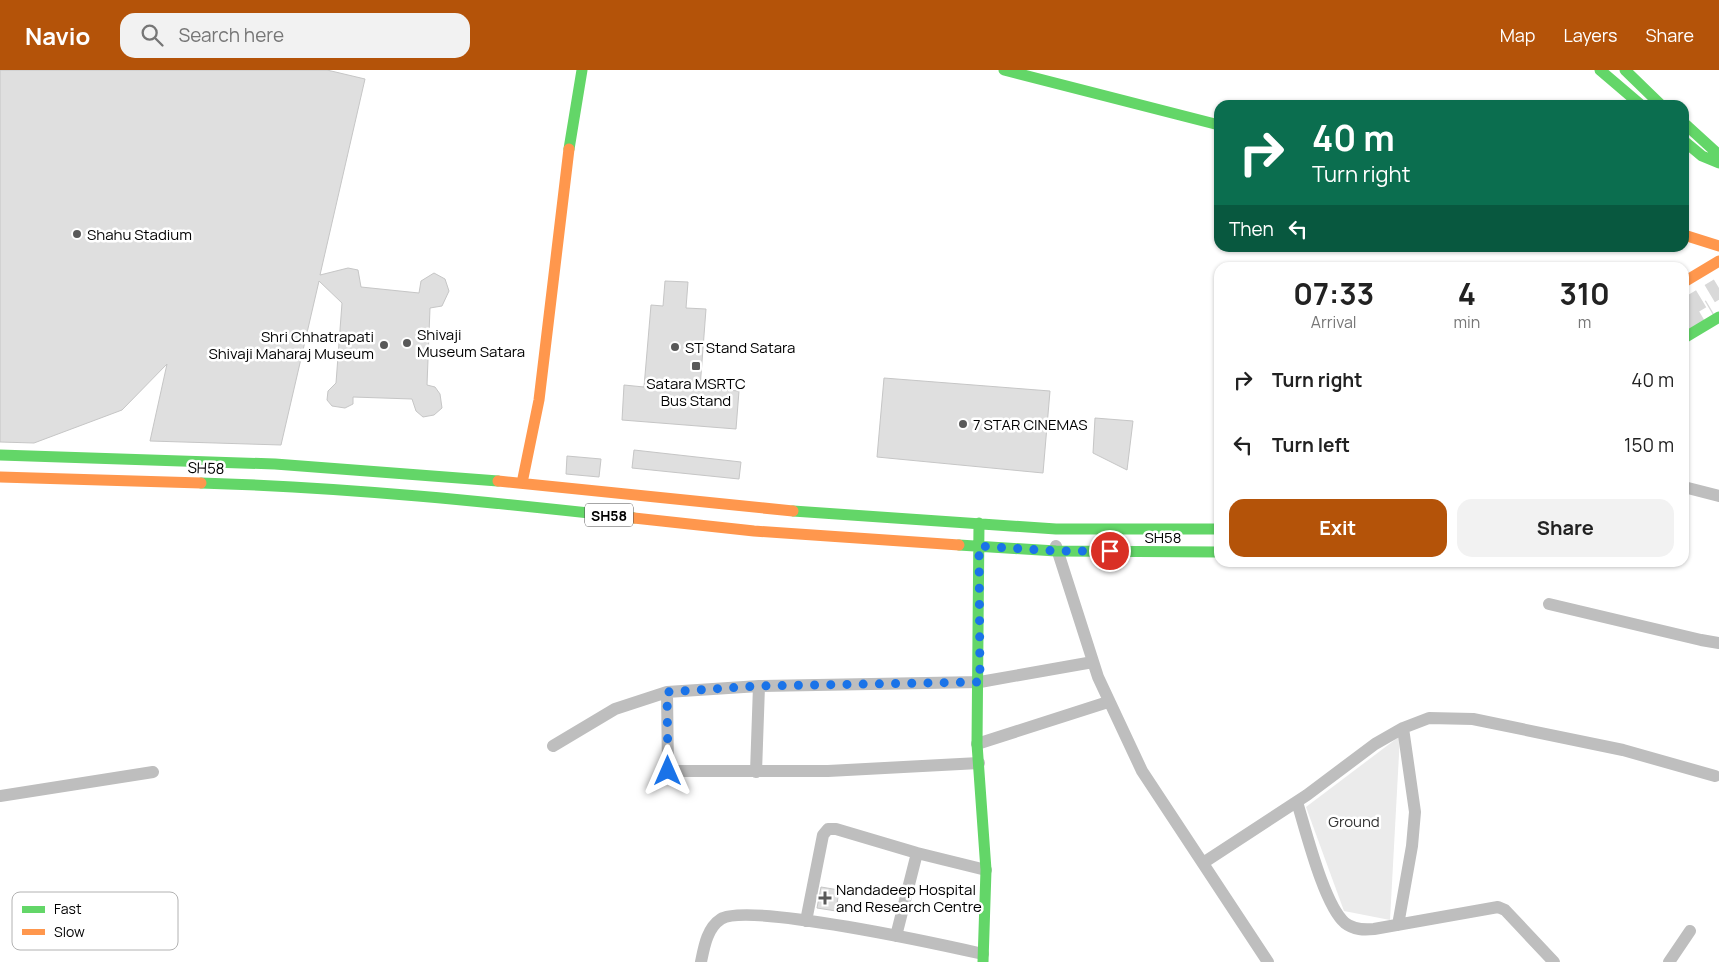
<!DOCTYPE html>
<style>
body{margin:0;font-family:Manrope,sans-serif;background:#f2f2f2;color:#222;height:100vh;display:flex;flex-direction:column;font-size:19px;white-space:nowrap}
*{box-sizing:border-box;margin:0}
p{font-size:16px;color:#767676}
.icon{flex:none;width:28px;height:28px;fill:none;stroke:currentColor;stroke-width:2;stroke-linecap:round;stroke-linejoin:round}
.map{position:relative;flex:1;overflow:hidden}
.sheet{position:absolute;left:1214px;top:192px;width:475px;height:305px;display:flex;flex-direction:column;background:#fff;border-radius:15px;box-shadow:0 1px 4px #0004}
.sheet>*{flex:none}
.hud{position:absolute;left:1214px;top:30px;width:475px;height:152px;border-radius:15px;box-shadow:0 1px 4px #0004;background:#0b6e4f;color:#fff;overflow:hidden}
.pin{position:absolute;display:grid;place-items:center;width:42px;height:42px;color:#fff;margin:-21px;border:2px solid #fff;border-radius:50%;box-shadow:0 1px 5px #0007}
.me{position:absolute;width:55px;margin:-28px;rotate:0deg;stroke-linejoin:round;filter:drop-shadow(0 0 4px #0008)}
.turn{display:flex;align-items:center;gap:18px;height:105px;padding:0 15px;font-size:22px}
.turn .icon{width:65px;height:65px;stroke-width:2.5}
.turn b{display:block;font-size:35px;line-height:42px}
.then{display:flex;align-items:center;height:48px;padding:0 15px;background:#0003;gap:10px;font-size:19px}
.eta{display:flex;justify-content:space-evenly;align-items:center;height:85px;text-align:center}
.eta b{font-size:30px;font-weight:700;line-height:35px}
.button{display:flex;gap:10px;margin-top:auto;padding:10px 15px}
.button a{flex:1;height:58px;border-radius:15px;background:#b45309;color:#fff;font-size:20px;font-weight:700;line-height:58px;text-align:center}
.button a+a{background:#f2f2f2;color:#222}
ul{padding:0;list-style:none}
li{display:flex;align-items:center;gap:15px;height:65px;padding:0 15px}
li div{flex:1}
li b{display:block;font-size:19px}
li em{font-style:normal}
header{display:flex;align-items:center;gap:30px;box-sizing:border-box;height:70px;padding:0 25px;background:#b45309;color:#fff}
header strong{font-size:24px}
nav{display:flex;gap:28px;margin-inline-start:auto;font-size:18px}
.search{width:350px;height:45px;background:#f2f2f2;display:flex;align-items:center;gap:12px;box-sizing:border-box;padding:0 18px;border-radius:15px;color:#767676;font-size:19px}
.map>svg:first-child{display:block}
.green{fill:#ebebeb}
.building{fill:#dfdfdf;stroke:#c6c6c6}
.lines{fill:none;stroke-linecap:round;stroke-linejoin:round}
.primary-tunnel{stroke:#d9d9d9;stroke-width:20;stroke-dasharray:20 10;stroke-linecap:butt}
.street{stroke:#bebebe;stroke-width:12}
.fast{stroke:#63d668;stroke-width:11}
.slow{stroke:#ff974d;stroke-width:11}
.route{stroke:#1a73e8;stroke-width:9;stroke-dasharray:0 16.2}
.poi-dot{fill:#595959;stroke:#fff;stroke-width:2}
.labels{text-anchor:middle;dominant-baseline:central;stroke-width:5;stroke-linejoin:round;paint-order:stroke}
.shield{fill:#fff;stroke:#4c4c4c;stroke-width:1}
.shield-label{font-size:14px;font-weight:bold;fill:#000}
.poi-label{font-size:15px;fill:#000;stroke:#fff;text-anchor:start}
.street-label{font-size:15px;fill:#000;stroke:#fff}
.park-label{font-size:15px;fill:#323232;stroke:#fff}
.key{fill:#fff;stroke:#b2b2b2;stroke-width:1}
.key-label{font-size:14px;fill:#000}
</style>
<header>
<strong>Navio</strong>
<div class="search"><svg class="icon" aria-label="search" viewBox="0 0 24 24"><circle cx="10" cy="10" r="6"/><path d="M15 15l6 6"/></svg>Search here</div>
<nav><a>Map</a><a>Layers</a><a>Share</a></nav>
</header>
<div class="map">
<svg width="1719" height="892" viewBox="0 0 1719 892">
<rect width="100%" height="100%" fill="#fff"/>
<path class="green" d="M1400,666L1390,850L1344,841L1306,737Z"/>
<path class="building" d="M0,0H327L365,9L320,205L348,198L358,200L361,217L419,223L421,211L434,203L445,209L449,221L442,236L430,238L427,315L435,317L440,324L442,338L434,345L423,347L416,341L412,329L353,327V334L345,338L332,336L327,330L328,321L336,313L342,233L319,211L281,375L150,371L167,294L122,340L34,373L0,372Z
M665,211L688,212L686,238L706,239L700,318L739,321L736,359L622,350L624,315L644,317L651,235L663,236Z
M884,308L1050,321L1043,403L877,387Z
M1095,348L1133,351L1127,400L1093,383Z
M634,380L741,392L739,409L632,398Z
M567,386L601,389L599,407L566,404Z
M821,817L839,820L836,841L817,838Z"/>
<g class="lines">
<path class="primary-tunnel" d="M1684,239L1719,218
M1684,255L1711,239"/>
<path class="street" d="M1684,417L1719,426
M1056,476L1098,607L1142,701L1268,892
M1549,534L1701,570L1719,573
M667,622L668,701H828L979,693
M977,674L1108,632
M553,676L615,639L667,622L759,616L980,612L1093,592
M756,702L759,616
M0,726L153,702
M1297,732C1306,761 1324,835 1345,853C1354,860 1364,860 1374,859L1498,837L1505,840L1554,892
M1203,793L1307,725L1375,674L1403,658L1429,648L1473,649L1623,680L1715,706
M806,851L823,765L828,759H836L917,783L986,800
M1398,855L1412,776L1415,742L1403,658
M896,866L917,783
M701,892C704,877 707,858 721,849C748,832 943,875 983,884
M1669,892L1690,861"/>
<path class="fast" d="M1004,0L1219,55
M1600,0L1641,35
M1625,0L1661,35
M1684,53L1719,85
M1684,71L1702,86L1719,93
M569,79L582,0
M1684,268L1719,247
M0,385L275,394L498,411
M201,413C346,417 490,432 634,448
M793,441L1056,459H1219
M979,453L977,674L986,800L983,892
M959,475L1056,481L1219,482"/>
<path class="slow" d="M1684,165L1719,176
M1684,212L1719,191
M0,407L201,413
M498,411L793,441
M522,413L539,330L569,79
M634,448L754,461L959,475"/>
</g>
<g class="lines">
<path class="route" d="M668,701L667,622L758,616L980,612L979,476L1056,481H1110"/>
</g>
<g class="poi-dot">
<circle cx="77" cy="164" r="5"/>
<circle cx="407" cy="273" r="5"/>
<circle cx="384" cy="275" r="5"/>
<circle cx="675" cy="277" r="5"/>
<rect x="691" y="291" width="10" height="10" rx="2.5"/>
<circle cx="963" cy="354" r="5"/>
<path d="M822.5 820.5h5v5h5v5h-5v5h-5v-5h-5v-5h5z"/>
</g>
<g class="labels">
<rect class="shield" x="585" y="433.5" width="48" height="23" rx="4"/>
<g class="shield-label">
<text x="609" y="445">SH58</text>
</g>
<g class="poi-label">
<text x="87" y="164">Shahu Stadium</text>
<text x="417" y="264">Shivaji<tspan x="417" dy="17">Museum Satara</tspan></text>
<text x="374" y="266" text-anchor="end">Shri Chhatrapati<tspan x="374" dy="17">Shivaji Maharaj Museum</tspan></text>
<text x="685" y="277">ST Stand Satara</text>
<text x="696" y="313" text-anchor="middle">Satara MSRTC<tspan x="696" dy="17">Bus Stand</tspan></text>
<text x="973" y="354">7 STAR CINEMAS</text>
<text x="836" y="819">Nandadeep Hospital<tspan x="836" dy="17">and Research Centre</tspan></text>
</g>
<g class="street-label">
<text transform="translate(206 398) rotate(2)">SH58</text>
<text x="1163" y="467">SH58</text>
</g>
<g class="park-label">
<text x="1354" y="751">Ground</text>
</g>
</g>
<rect x="12" y="822" width="166" height="58" rx="8" class="key"/>
<rect x="22" y="836" width="23" height="7" fill="#63d668"/>
<rect x="22" y="859" width="23" height="6" fill="#ff974d"/>
<g class="key-label">
<text x="54" y="844">Fast</text>
<text x="54" y="867">Slow</text>
</g>
</svg>
<div class="pin" style="left:1110px;top:481px;background:#d93025"><svg class="icon" aria-label="arrive" viewBox="0 0 24 24"><path d="M6 21V4h12l-3 4 3 4H6"/></svg></div>
<svg class="me" style="left:668px;top:701px" viewBox="-20 -20 40 40"><path d="M0-17L14 15 0 8-14 15z" fill="#1a73e8" stroke="#fff" stroke-width="4"/></svg>
<div class="hud">
<div class="turn"><svg class="icon" aria-label="right" viewBox="0 0 24 24"><path d="M7 20v-9h11M14 6l5 5-5 5"/></svg><div><b>40 m</b>Turn right</div></div>
<div class="then">Then<svg class="icon" aria-label="left" viewBox="0 0 24 24"><path d="M17 20v-9H6M10 6l-5 5 5 5"/></svg></div>
</div>
<section class="sheet">
<div class="eta">
<div><b>07:33</b><p>Arrival</p></div>
<div><b>4</b><p>min</p></div>
<div><b>310</b><p>m</p></div>
</div>
<ul>
<li><svg class="icon" aria-label="right" viewBox="0 0 24 24"><path d="M7 20v-9h11M14 6l5 5-5 5"/></svg><div><b>Turn right</b></div><em>40 m</em></li>
<li><svg class="icon" aria-label="left" viewBox="0 0 24 24"><path d="M17 20v-9H6M10 6l-5 5 5 5"/></svg><div><b>Turn left</b></div><em>150 m</em></li>
</ul>
<div class="button"><a>Exit</a><a>Share</a></div>
</section>
</div>
